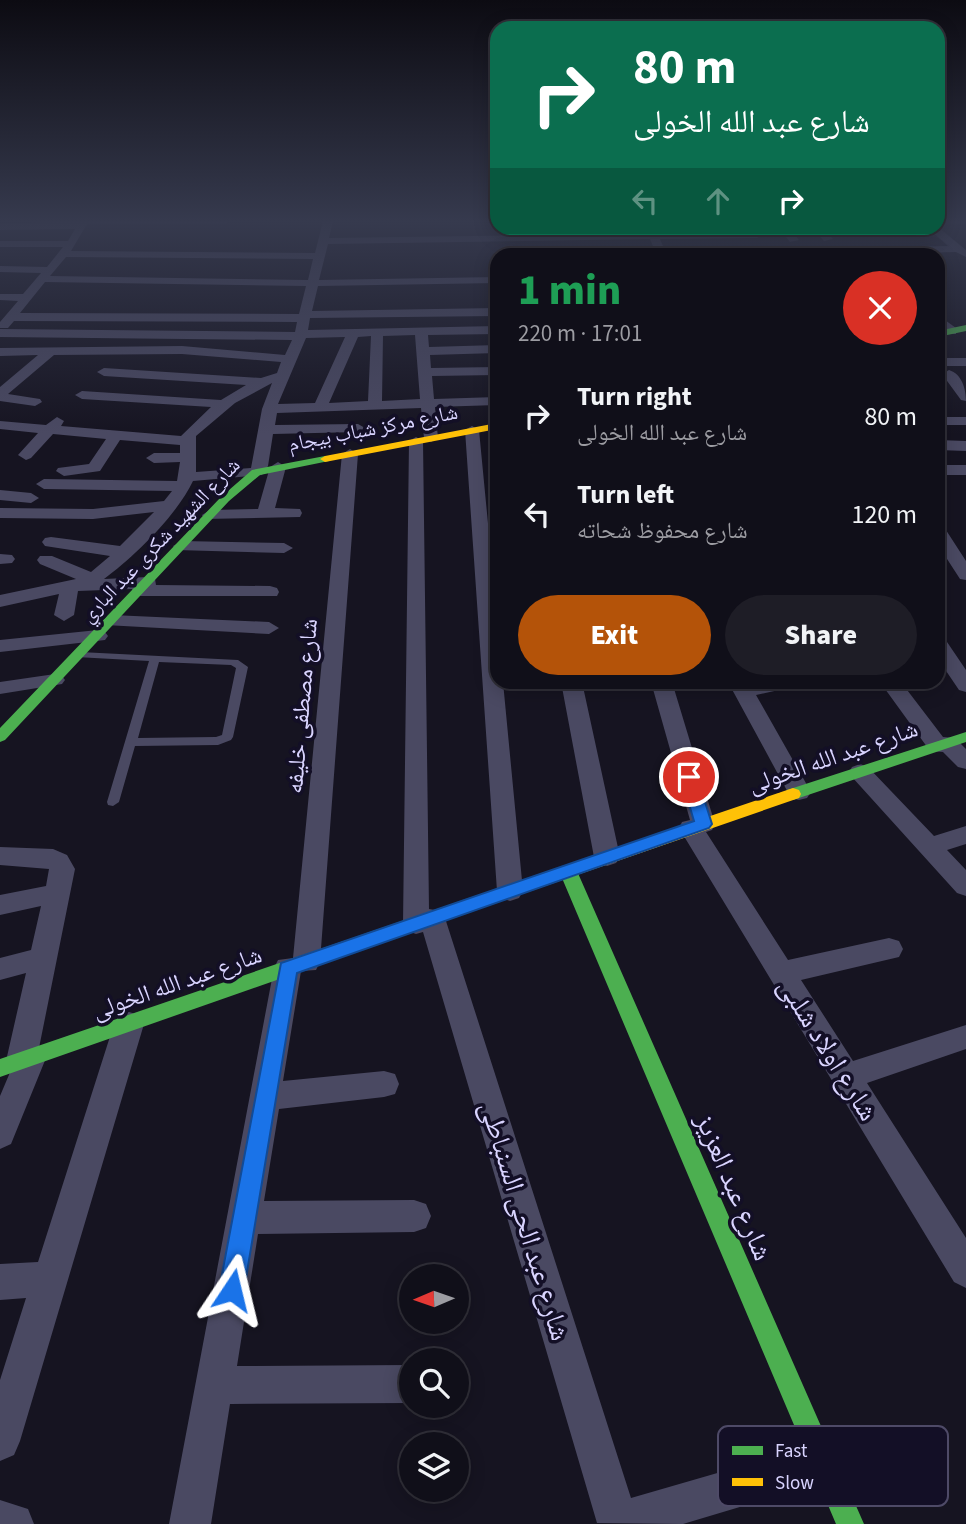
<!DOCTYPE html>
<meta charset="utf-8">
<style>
body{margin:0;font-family:"Source Sans 3","Noto Naskh Arabic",sans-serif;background:#1e1d26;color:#f1f3f6;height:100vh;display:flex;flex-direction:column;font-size:26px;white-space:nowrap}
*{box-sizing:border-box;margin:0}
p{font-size:23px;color:#9c9ca2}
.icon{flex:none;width:38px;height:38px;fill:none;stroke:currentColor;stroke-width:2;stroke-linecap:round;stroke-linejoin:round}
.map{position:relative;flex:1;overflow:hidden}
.side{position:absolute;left:490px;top:248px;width:455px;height:441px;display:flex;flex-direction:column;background:#100f19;border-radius:21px;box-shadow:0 4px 18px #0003,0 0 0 2px #302f38}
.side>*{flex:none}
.top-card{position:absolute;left:490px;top:21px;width:455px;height:214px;border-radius:21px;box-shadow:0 4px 18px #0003,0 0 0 2px #302f38;background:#0b6e4f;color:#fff;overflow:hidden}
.needle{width:46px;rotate:268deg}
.tools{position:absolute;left:399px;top:1264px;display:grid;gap:14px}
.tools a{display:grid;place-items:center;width:70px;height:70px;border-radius:50%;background:#100f19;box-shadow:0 4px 18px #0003,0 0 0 2px #302f38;font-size:35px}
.pin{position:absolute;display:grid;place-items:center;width:60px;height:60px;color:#fff;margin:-30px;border:4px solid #fff;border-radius:50%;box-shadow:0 2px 7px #0007}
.me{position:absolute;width:77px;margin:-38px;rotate:10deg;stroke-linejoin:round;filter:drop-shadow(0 0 5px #0008)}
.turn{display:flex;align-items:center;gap:24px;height:147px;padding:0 28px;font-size:32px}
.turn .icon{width:91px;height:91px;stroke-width:2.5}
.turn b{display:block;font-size:49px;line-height:60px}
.lanes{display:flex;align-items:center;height:66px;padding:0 28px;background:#0003;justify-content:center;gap:35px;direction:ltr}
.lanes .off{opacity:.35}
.round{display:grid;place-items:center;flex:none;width:74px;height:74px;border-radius:37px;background:#1e1d26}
.summary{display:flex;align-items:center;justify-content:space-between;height:119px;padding:0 28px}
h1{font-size:42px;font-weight:800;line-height:52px;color:#1e9e55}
.button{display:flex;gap:14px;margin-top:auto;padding:14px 28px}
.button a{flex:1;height:80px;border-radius:42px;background:#b45309;color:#fff;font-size:28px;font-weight:800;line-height:80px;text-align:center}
.button a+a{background:#1e1d26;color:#f1f3f6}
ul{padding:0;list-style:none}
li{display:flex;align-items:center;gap:21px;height:98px;padding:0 28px}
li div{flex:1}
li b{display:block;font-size:26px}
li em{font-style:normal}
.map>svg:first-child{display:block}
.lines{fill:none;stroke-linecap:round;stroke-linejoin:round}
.lane{fill:#4a4962;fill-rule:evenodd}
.street{fill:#4a4962;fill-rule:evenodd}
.fast{fill:#4caf50;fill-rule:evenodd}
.slow{fill:#ffc107;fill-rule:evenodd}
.route{fill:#1a73e8;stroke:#114b97;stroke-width:2}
.labels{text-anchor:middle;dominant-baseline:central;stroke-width:7;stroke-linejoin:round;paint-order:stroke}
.far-street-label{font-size:21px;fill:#d9d4ff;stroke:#130f26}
.street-label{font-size:24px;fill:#d9d4ff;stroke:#130f26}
.near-street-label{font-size:28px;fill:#d9d4ff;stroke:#130f26}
.key{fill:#130f26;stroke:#4e4a67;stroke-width:2}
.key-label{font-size:19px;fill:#d9d4ff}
</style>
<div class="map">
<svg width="966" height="1524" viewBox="0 0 966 1524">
<rect width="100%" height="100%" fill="#161421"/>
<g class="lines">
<path class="lane" d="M80,652L238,660L248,667L233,737L231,740L218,745L135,746L119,802L113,806L108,805L107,802L149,661L76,657L75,655ZM159,662L231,665L236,668L222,735L216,737L138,738Z"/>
<path class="street" d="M79,221H229L224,224H87L71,251L315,253L323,221H333L329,238L757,232L762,235L757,238L660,239L667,256H657L650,239L328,244L319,280L497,277V283L318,286L312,311L497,308V316L310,318L308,330L497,326V334L428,335L429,347L497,345V353L430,355L431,368L497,367V375L432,376L434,399L497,397V405L435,407L438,438L431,442L424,438L421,408L277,413L275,425L358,424L365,428L358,432L273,434L268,466L262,475L193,481C177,515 134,557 104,579L148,577L155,579L156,585L270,586L277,588L279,592L277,596H141L134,594L132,589L78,591L74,615L64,621L54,615L59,594L0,607V595L76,579L40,564L37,560L40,556H52L91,572L110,556L45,546L42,542L45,538L51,537L120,546L154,512L93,519L0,518V508L93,509L164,501L172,491L44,489L36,484L44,479L177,481L180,462L154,463L146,458L154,453H180V445L120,440L100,471L64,476L56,471L58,468L89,464L106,439L53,434L31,458L26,460L18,455L38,433L0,429V421L46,425L57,417L64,421L61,426L181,436L211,407L82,399L75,395L82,391L221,400L246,385L104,376L97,372L104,368L261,378L277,373L281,362L182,354L54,355L8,394L40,399L42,402L35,406L0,401V387L38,355L0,356V348L182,346L285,355L292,340L0,337V329L295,332L297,322L14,321L8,328H0V322L18,301L0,300V294H23L41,273L0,272V266L47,267L63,247H0V241H68L75,229L0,230V224ZM66,257L313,259L308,280L50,276ZM45,282L306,286L299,314L20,313ZM415,335L420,399L382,401L383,336ZM371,336L368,401L329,403L358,337ZM345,337L315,403L278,404L306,338ZM272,383L262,409L251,468L196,472V436L235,403Z
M938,221H966V224H938Z
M938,227L966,250V257L956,252L767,256L765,253L770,250L948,246L928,228Z
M779,228H789L799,240L790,242Z
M813,228H823L833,239L824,241Z
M851,228H861L866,233L857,235Z
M938,315L956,328V334H948L938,325Z
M938,358H966V366H938Z
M949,370C962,374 966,389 966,401L961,400L942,374Z
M938,417H966V425H938Z
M472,426L479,430L497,617V682H503L523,891L519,898L510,901L501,898L497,891L465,430Z
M416,437L423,441L429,909L441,911L445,918L631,1498L824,1442L838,1448L844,1462L838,1476L824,1482L683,1524L597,1523L423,932L416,934L407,931L403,924L409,441Z
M938,440L966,441V451L938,450Z
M350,449L358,454L320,962L316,970L301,971L283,1081L384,1071L395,1074L399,1084L395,1094L384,1097L279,1109L264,1201L414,1200L426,1204L431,1216L426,1228L414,1232L258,1234L237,1366L411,1365V1403L230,1404L211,1524H169L274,968L278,960L293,958L342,454Z
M278,462L286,467L275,508L300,509L302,513L300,517L204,519L202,515L210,510L258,509L270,467Z
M938,465H966V475H938Z
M0,490L31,493L39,498L31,503L0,500Z
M938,526L944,527L966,561V580L960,579L938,545Z
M182,541L284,543L293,548L284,553L176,550L173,546Z
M0,554L12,555L15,559L12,563L0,564Z
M112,615L269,622L279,628L269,634L105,625L102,621Z
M98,630L105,632L108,636L105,640L0,652V640Z
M938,637L945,639L966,670V692L959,690L938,659Z
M55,674L62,676L65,680L62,684L0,694V682Z
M561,682H582L620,857L616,863L607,866L598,863L594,857Z
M651,682H672L715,824L712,830L706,832L788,960L889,938L899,941L903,949L899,957L801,980L853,1061L966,1025V1049L867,1083L966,1238V1288L954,1282L679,828L682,822L690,820Z
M728,682H800L797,686L756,695L811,792L807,798L799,800L791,798Z
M880,682H901L943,737L955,738L966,749V769L958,767L943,752L930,751Z
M860,764L868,767L934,836L966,826V844L947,850L966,870V896L957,893L852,777L849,772L852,767Z
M0,847L53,849L67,855L75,869L39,1048L46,1058L11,1144L0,1149V1096L11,1070L6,1061L26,973L0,980V958L31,950L41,906L0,915V895L46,886L49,869L0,865Z
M129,1012L139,1015L144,1024L20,1441L14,1455L0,1461V1380L26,1298L0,1300V1264L38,1262L114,1024L119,1015Z
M0,1500L28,1509L34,1524H0Z"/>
<path class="fast" d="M966,325V331L938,337V331Z
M325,456L330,459L329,461L260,475L229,501L5,740L0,742V728L221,497L252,470Z
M966,732V742L799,798L793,800L785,794L787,790Z
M568,865L574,866L577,871L864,1524H836L559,871L562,866Z
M516,882L522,884L525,889L522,894L0,1077V1059Z"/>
<path class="slow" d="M497,423V429L325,462L320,459L325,456Z
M793,788L799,790L801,794L799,798L522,894H510L507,889L510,884Z"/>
</g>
<linearGradient id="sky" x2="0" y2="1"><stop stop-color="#0c0b12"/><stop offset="0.51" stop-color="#363a4e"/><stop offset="1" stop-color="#363a4e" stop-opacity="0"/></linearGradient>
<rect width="966" height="434" fill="url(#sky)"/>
<path class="route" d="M689,772L697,777L712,824L709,828L297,973L244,1290L240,1299L232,1302L223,1299L219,1290L281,963L694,821L681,777Z"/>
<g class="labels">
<g class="far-street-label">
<text transform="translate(373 428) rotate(-11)">شارع مركز شباب بيجام</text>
<text transform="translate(160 540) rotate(-46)">شارع الشهيد شكرى عبد الباري</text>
</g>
<g class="street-label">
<text transform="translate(302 706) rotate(-85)">شارع مصطفى خليفه</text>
<text transform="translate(833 757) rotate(-19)">شارع عبد الله الخولى</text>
<text transform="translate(177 983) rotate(-19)">شارع عبد الله الخولى</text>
</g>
<g class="near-street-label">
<text transform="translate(828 1049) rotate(58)">شارع اولاد شلبى</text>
<text transform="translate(734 1187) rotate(67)">شارع عبد العزيز</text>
<text transform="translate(525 1221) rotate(73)">شارع عبد الحى السنباطى</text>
</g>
</g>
<rect x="718" y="1426" width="230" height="80" rx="10" class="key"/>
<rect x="732" y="1446" width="31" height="9" fill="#4caf50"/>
<rect x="732" y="1478" width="31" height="8" fill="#ffc107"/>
<g class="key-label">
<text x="775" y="1457">Fast</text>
<text x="775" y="1489">Slow</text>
</g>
</svg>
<div class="tools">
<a><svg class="needle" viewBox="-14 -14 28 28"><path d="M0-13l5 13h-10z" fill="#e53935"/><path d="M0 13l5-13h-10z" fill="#9c9ca2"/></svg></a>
<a><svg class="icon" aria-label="search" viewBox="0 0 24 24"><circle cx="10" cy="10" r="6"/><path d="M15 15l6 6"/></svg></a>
<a><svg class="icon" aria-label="layers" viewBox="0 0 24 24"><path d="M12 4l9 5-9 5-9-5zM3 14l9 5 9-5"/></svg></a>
</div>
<div class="pin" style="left:689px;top:777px;background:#d93025"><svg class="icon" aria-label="arrive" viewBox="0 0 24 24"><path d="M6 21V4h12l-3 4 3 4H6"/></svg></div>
<svg class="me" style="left:232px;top:1290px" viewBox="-20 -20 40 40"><path d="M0-17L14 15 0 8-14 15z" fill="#1a73e8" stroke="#fff" stroke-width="4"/></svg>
<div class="top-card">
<div class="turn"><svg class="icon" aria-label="right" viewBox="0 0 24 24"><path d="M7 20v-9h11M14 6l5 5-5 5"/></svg><div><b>80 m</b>شارع عبد الله الخولى</div></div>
<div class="lanes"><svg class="icon off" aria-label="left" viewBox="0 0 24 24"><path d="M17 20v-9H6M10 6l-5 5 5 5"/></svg><svg class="icon off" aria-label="ahead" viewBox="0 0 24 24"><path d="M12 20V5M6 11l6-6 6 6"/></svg><svg class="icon" aria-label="right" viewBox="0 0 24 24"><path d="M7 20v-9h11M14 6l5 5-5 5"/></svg></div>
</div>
<section class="side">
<div class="summary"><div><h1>1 min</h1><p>220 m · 17:01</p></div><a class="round" style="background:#d93025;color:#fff"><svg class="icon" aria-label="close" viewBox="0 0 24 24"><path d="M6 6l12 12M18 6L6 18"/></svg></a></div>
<ul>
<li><svg class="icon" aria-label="right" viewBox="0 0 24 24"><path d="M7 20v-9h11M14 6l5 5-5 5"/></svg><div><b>Turn right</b><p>شارع عبد الله الخولى</p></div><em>80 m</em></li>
<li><svg class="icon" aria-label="left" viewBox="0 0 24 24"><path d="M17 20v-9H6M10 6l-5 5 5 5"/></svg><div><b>Turn left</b><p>شارع محفوظ شحاته</p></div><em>120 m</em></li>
</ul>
<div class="button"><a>Exit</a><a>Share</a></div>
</section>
</div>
